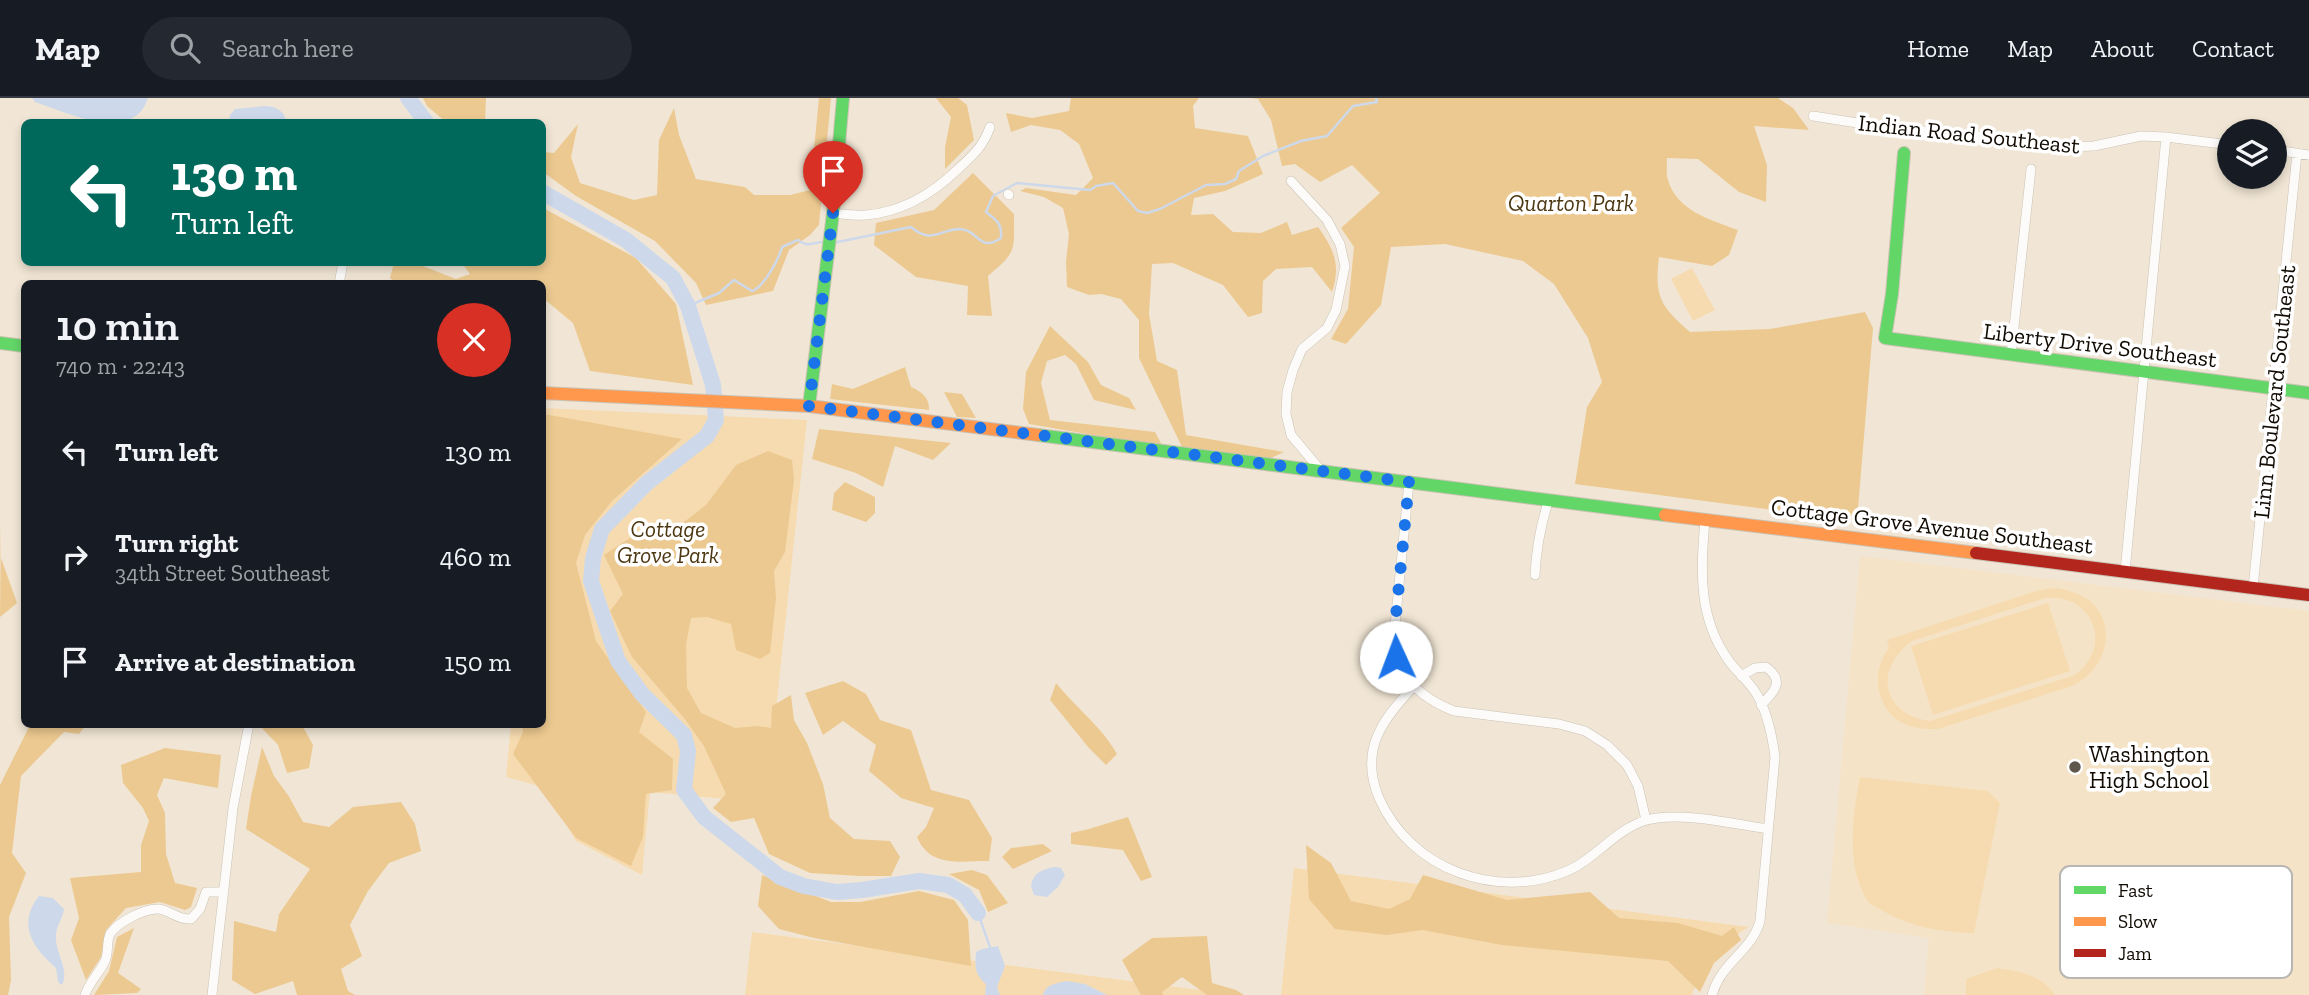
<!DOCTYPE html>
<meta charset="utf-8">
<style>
body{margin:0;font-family:"Zilla Slab",serif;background:#242831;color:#f1f3f6;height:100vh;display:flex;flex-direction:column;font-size:26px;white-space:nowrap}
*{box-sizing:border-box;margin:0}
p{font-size:23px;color:#9ea1a6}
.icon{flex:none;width:38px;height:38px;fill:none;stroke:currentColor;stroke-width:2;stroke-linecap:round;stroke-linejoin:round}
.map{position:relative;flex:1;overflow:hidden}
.drawer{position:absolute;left:21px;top:182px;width:525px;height:448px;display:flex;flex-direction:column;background:#171b24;border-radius:10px;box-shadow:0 4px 10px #0003}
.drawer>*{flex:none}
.banner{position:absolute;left:21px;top:21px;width:525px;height:147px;border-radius:10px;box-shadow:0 4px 10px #0003;background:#00695c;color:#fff;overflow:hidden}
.controls{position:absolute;left:2217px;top:21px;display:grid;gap:14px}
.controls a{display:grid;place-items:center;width:70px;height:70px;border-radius:50%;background:#171b24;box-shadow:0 4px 10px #0003;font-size:35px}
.pin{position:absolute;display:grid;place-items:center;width:60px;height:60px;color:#fff;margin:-72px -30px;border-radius:50% 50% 50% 0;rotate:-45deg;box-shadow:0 0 7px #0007}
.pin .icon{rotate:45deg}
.me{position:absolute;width:77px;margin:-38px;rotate:358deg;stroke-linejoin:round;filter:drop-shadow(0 0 5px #0008)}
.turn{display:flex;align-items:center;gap:24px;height:147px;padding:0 35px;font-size:32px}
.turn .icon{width:91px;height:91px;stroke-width:2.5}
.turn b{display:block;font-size:49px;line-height:60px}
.round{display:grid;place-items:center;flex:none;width:74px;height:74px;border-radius:37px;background:#242831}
.head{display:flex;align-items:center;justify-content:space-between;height:119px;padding:0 35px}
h1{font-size:42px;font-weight:600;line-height:52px}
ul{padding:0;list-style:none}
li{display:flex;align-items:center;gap:21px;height:105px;padding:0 35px}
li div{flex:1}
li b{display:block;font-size:26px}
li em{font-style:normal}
header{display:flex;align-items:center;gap:42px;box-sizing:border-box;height:98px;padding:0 35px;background:#171b24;border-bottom:2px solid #363941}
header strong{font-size:33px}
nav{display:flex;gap:38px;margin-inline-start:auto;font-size:24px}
.search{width:490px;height:63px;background:#242831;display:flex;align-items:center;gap:18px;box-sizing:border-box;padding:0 24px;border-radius:38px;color:#9ea1a6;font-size:26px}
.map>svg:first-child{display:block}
.built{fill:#f5e3c7}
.green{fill:#f6dbb0;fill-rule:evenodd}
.forest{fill:#ecc990}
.water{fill:#cdd9ea}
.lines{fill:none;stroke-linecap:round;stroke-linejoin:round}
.stream{stroke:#cdd9ea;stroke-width:2.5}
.river{stroke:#cdd9ea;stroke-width:16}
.street-casing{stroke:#cac2b4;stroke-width:10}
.fast-casing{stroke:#cac2b4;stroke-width:14}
.slow-casing{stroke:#cac2b4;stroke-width:14}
.jam-casing{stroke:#cac2b4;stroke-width:14}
.street{stroke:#fdfbf9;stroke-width:9}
.fast{stroke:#63d668;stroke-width:12}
.slow{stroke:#ff974d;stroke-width:12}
.jam{stroke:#b3261e;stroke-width:12}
.route{stroke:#1a73e8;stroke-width:12;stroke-dasharray:0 21.6}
.poi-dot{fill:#5f574c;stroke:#fff;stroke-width:2.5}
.labels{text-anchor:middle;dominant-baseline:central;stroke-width:7;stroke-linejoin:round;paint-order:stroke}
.street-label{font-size:23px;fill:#100a02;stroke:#fff}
.park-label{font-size:23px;font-style:italic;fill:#4d3711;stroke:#fff}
.poi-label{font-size:23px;fill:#100a02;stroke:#fff;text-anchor:start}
.key{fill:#fff;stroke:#b7b6b3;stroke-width:2}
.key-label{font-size:19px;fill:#100a02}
</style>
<header>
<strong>Map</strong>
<div class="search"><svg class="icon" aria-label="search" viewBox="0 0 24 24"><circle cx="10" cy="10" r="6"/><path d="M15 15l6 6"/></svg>Search here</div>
<nav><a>Home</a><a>Map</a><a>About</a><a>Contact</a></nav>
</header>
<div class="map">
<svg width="2309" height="897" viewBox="0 0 2309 897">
<rect width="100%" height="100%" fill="#f1e6d5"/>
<path class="built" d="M1860,458L2309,513V897H1924L1929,840L1827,825Z"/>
<path class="green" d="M1692,170L1715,212L1693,223L1671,181Z
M543,310L807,322L766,705L650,694L642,777L576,743L543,689L506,679L511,627L542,626Z
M2053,490C2066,491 2079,495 2090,503C2121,530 2103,577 2069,589L1938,631C1926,631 1916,631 1905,626C1876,613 1870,574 1889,550L1887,542L2036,493ZM2045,500C2093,495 2114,548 2075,577L1930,623C1882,617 1873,571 1912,543Z
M2048,505L2070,573L1933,617L1911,548Z
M1860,679L1988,693L2000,705L1974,835C1940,834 1909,829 1880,811C1875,809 1869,806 1867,802C1845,767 1853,716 1860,679Z
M1294,770L1749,829C1727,840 1699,874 1692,897H1281Z
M752,834L1238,897H745Z
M1997,870C2019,873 2042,877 2055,897H1966V881Z"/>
<path class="forest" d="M423,0H486L485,24H446L427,8Z
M819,0H831L819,127L810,137L789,152L773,193L706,207L696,185L655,143L576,98L543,74V54L554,55L578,26L571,59L580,85L634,102L657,97L659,42L674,10L679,37L696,81L745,89L754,97H790L810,92Z
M936,0H958L967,7L974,42L945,71V49L951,19Z
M1071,0H1199L1193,8L1195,30L1248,38L1263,76L1225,93L1194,100L1191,117L1213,116L1233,134L1261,135L1287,124L1292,137L1318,129C1334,151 1341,167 1332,194L1312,169L1276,171L1263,183L1262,215L1248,219L1223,187L1173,165L1152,166L1149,216L1157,263L1177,272L1186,337L1284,354L1271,360L1183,351L1139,260V222L1121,201L1101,196L1089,197L1067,189L1066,164L1069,136L1063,110L1044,99L1020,93L1026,90L1076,97L1093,80L1079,46L1060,32L1031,27L1011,34L1006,15L1032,20L1069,13Z
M1252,0H1778L1793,10L1809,32L1754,28L1767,67L1766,104L1739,94L1698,61L1667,60C1667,67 1666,76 1668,82C1677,113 1711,122 1738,132L1729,157L1712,168L1659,159C1654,199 1661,209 1690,234L1770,231L1865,214L1873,230L1857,423L1575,386L1587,309L1602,284L1588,240L1554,186L1523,163L1445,146L1391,149L1381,207L1346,246L1331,241L1348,211L1354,149L1341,130L1380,95L1352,67L1320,84L1295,66L1282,68L1271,22L1258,1Z
M973,75L1014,116C1014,154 1017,153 988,178L992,218L967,217L968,188L916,179L874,147L876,125L934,112Z
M543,110L636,160L676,206L693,287L590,273L573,225L543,200L542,186H397L390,180L394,165H415L456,181L470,176L462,165L542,164Z
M1050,228L1088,264L1101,287L1129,300L1136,312L1094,302L1076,266L1065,257L1047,263L1041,285L1050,322L1155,334L1163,349L1029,326L1023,311L1026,274Z
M905,269L911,289C921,293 930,300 929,312L830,301L832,286L853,291Z
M944,294L962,296L976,320L957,319Z
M544,316L682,341L612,403L585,437L576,465L596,543L646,614L639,634L673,661L672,692L646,696L643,739L631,768L576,740L513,656L523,634L522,627L542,626V335Z
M819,331L951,345L933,362L895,348L883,389L856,375L812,361Z
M768,353L792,362L794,382L785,454L774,473L776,500L770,555L760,561L736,552L731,526L707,519L691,520L686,547L687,590L701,615L735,630L758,628L771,630L772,608L791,597L794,622L807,645L823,686L830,720L854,741L890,743L900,759L891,778H860L810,775L769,756L754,720L731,724L713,710L726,696L704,648L684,620L632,559L610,513L623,496L604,457L642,432L679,428L706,407L736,367Z
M845,384L875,399V415L866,424L832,412L834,395Z
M1,421V460L17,505L0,519Z
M843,583L866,596L880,622L911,632L931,692L969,702L992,740L989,763C960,763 930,770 917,739L926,729L934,710L901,700L869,673L876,647L843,623L823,637L805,595Z
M1056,585C1076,610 1102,629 1117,656L1106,667L1089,650L1050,602Z
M30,627H86L79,636L64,634L21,678L12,755L26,775L9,819L11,882L8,897H0V687Z
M259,627H302L313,647L309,670L287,675L278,647Z
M262,649L274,678L288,697L303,724L329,729L353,709L401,704L415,726L421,753L389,765L368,793L350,827L362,858L341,871L348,893L355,897H297L293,883L255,896L232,882L234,823L276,834L279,816L310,771L246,731L251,698Z
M165,650L221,657L218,690L164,680L157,697L165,715L166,756L175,785L197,790L191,809L185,812L160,804L126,810L106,832L101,859L86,882L71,842L79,820L70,780L141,774V747L149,723L143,710L123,685L121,667Z
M1128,719L1152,779L1141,783L1123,752L1071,746V735L1089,731Z
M1043,746L1052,753L1013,771L1002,759L1011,750Z
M1306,747L1331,765L1351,803L1389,811L1410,801L1423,777L1507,802L1590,794L1619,820L1678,825L1722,838L1734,829L1741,842L1714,865L1700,894L1668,863L1502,847L1422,832L1387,837L1335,831L1309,801Z
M972,772L987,777L1008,805L988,814L979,792L949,776Z
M762,777L831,804H860L919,793L954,802L968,822L971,868L814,840L779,831L758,808Z
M134,830L118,875L141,891L137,895L94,897L109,873L117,839Z
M1207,838L1212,885L1236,892L1244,897H1207L1182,879L1162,894L1163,897H1141L1122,862L1152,840Z"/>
<path class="water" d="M32,0H148C133,47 66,14 35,4Z
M265,8C276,8 285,13 286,24H229L230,17L235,11Z
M1055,769L1061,770L1065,777L1058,789L1047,799L1034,797L1031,788C1033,775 1042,771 1055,769Z
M39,798L53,800L64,811C63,821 56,828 56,838C55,856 70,871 62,887L58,884L56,870C32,849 17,826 39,798Z
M998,848L1005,868L997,889L1000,897H985L986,886C974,876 975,868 976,854L982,851Z
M1067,883L1085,886L1107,897H1043C1046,886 1057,885 1067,883Z"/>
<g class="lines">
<path class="stream" d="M833,145L911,129C932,147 940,131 960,131C979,132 979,155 1001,140C1002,126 997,122 986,114L993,98L1017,85L1090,92L1096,88L1113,85L1138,113L1147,115L1160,111L1206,87L1225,86L1236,81L1239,73L1263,58L1301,43L1327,38L1353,8L1377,4L1376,0
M688,208L719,195L734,182L752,193C763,190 779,161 782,149L798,142C809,151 813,143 826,144
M978,815L991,852"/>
<path class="river" d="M408,0L426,24
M542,94L626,142L673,180L688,208L713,287L716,322L707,338L647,385L602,431L593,460L591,483L618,563L642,596L684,637L688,653L684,692L704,719L780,779L804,788L837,794L862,792L919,783L948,787L965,797L978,815"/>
<defs>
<path id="street" d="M1813,18L1870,27L1970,38H1991L2065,49L2094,48L2141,38L2166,39L2230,47
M2275,52L2309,57
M1291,83L1327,122L1340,146L1345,168L1336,212L1327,230L1302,251L1293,272L1287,294L1286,316L1291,337L1322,374
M1008,96L1009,97
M833,115C843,116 855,118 866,117C902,114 932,96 957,72C973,57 983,49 990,29
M339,186L343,164
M2011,257L2031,71
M1409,384L1394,538C1399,578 1416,598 1454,613L1559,626L1585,633L1607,647L1627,667L1638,688L1646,722
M1705,421C1701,471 1697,519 1729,563C1736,573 1746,581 1754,592C1767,611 1772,636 1775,659L1760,823C1752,853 1722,863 1712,897
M2125,474L2166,39
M1535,477C1536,451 1541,426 1549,401
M2253,490L2297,55
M1741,578L1755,570L1766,569C1785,583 1775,593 1761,607
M1414,588C1382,622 1359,652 1379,700C1410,771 1496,803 1567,773C1596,761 1615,731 1647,722C1679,713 1735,726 1768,731
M85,897C89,884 99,876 105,863C109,855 106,845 110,836C118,824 145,810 159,811C171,813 178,822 191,821L200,811L206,794H224
M212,897L233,710L249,626"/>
<path id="fast" d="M1904,55L1892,196L1885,240L2309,295
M0,245L24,248
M809,308L833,115L843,0
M1038,337L1665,417"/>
<path id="slow" d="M542,295L809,308L1038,337
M1665,417L1976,455"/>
<path id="jam" d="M1976,455L2309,497"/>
</defs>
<use href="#street" class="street-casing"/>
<use href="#fast" class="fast-casing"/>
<use href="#slow" class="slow-casing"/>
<use href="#jam" class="jam-casing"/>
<use href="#street" class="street"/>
<use href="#fast" class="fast"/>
<use href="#slow" class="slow"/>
<use href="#jam" class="jam"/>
</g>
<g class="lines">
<path class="route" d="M833,115L809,308L1409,384L1394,538L1396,559"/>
</g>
<circle class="poi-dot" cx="2075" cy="669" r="7"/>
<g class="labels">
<g class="street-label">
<text transform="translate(1969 36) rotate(6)">Indian Road Southeast</text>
<text transform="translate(2100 247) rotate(7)">Liberty Drive Southeast</text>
<text transform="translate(2274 294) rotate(-84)">Linn Boulevard Southeast</text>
<text transform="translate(1932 428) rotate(7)">Cottage Grove Avenue Southeast</text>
</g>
<g class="park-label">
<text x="1571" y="105">Quarton Park</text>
<text x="668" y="431">Cottage<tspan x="668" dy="26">Grove Park</tspan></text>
</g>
<g class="poi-label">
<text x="2089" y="656">Washington<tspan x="2089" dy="26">High School</tspan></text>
</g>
</g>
<rect x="2060" y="768" width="232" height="112" rx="10" class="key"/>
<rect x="2074" y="788" width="32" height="8" fill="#63d668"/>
<rect x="2074" y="819" width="32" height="9" fill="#ff974d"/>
<rect x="2074" y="851" width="32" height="8" fill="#b3261e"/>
<g class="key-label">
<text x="2118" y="799">Fast</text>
<text x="2118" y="830">Slow</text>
<text x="2118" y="862">Jam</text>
</g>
</svg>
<div class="controls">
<a><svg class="icon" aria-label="layers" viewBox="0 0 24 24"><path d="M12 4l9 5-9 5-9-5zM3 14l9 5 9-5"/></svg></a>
</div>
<div class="pin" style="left:833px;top:115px;background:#d93025"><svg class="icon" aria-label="arrive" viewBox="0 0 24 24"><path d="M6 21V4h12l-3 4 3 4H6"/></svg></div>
<svg class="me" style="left:1396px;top:559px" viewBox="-20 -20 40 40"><circle r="19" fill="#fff"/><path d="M0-13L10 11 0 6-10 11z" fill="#1a73e8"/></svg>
<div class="banner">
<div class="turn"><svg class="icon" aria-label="left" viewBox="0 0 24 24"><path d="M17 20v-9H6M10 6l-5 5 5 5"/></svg><div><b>130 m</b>Turn left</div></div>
</div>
<section class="drawer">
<div class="head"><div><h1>10 min</h1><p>740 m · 22:43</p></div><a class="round" style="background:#d93025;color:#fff"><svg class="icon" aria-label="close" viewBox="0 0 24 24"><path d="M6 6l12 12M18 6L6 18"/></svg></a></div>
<ul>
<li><svg class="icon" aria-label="left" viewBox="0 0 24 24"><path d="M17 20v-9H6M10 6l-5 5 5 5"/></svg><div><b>Turn left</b></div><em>130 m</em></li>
<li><svg class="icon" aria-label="right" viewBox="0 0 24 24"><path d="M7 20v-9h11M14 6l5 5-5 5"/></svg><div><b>Turn right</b><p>34th Street Southeast</p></div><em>460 m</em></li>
<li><svg class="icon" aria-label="arrive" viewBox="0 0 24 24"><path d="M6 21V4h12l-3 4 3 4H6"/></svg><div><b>Arrive at destination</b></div><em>150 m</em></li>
</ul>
</section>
</div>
